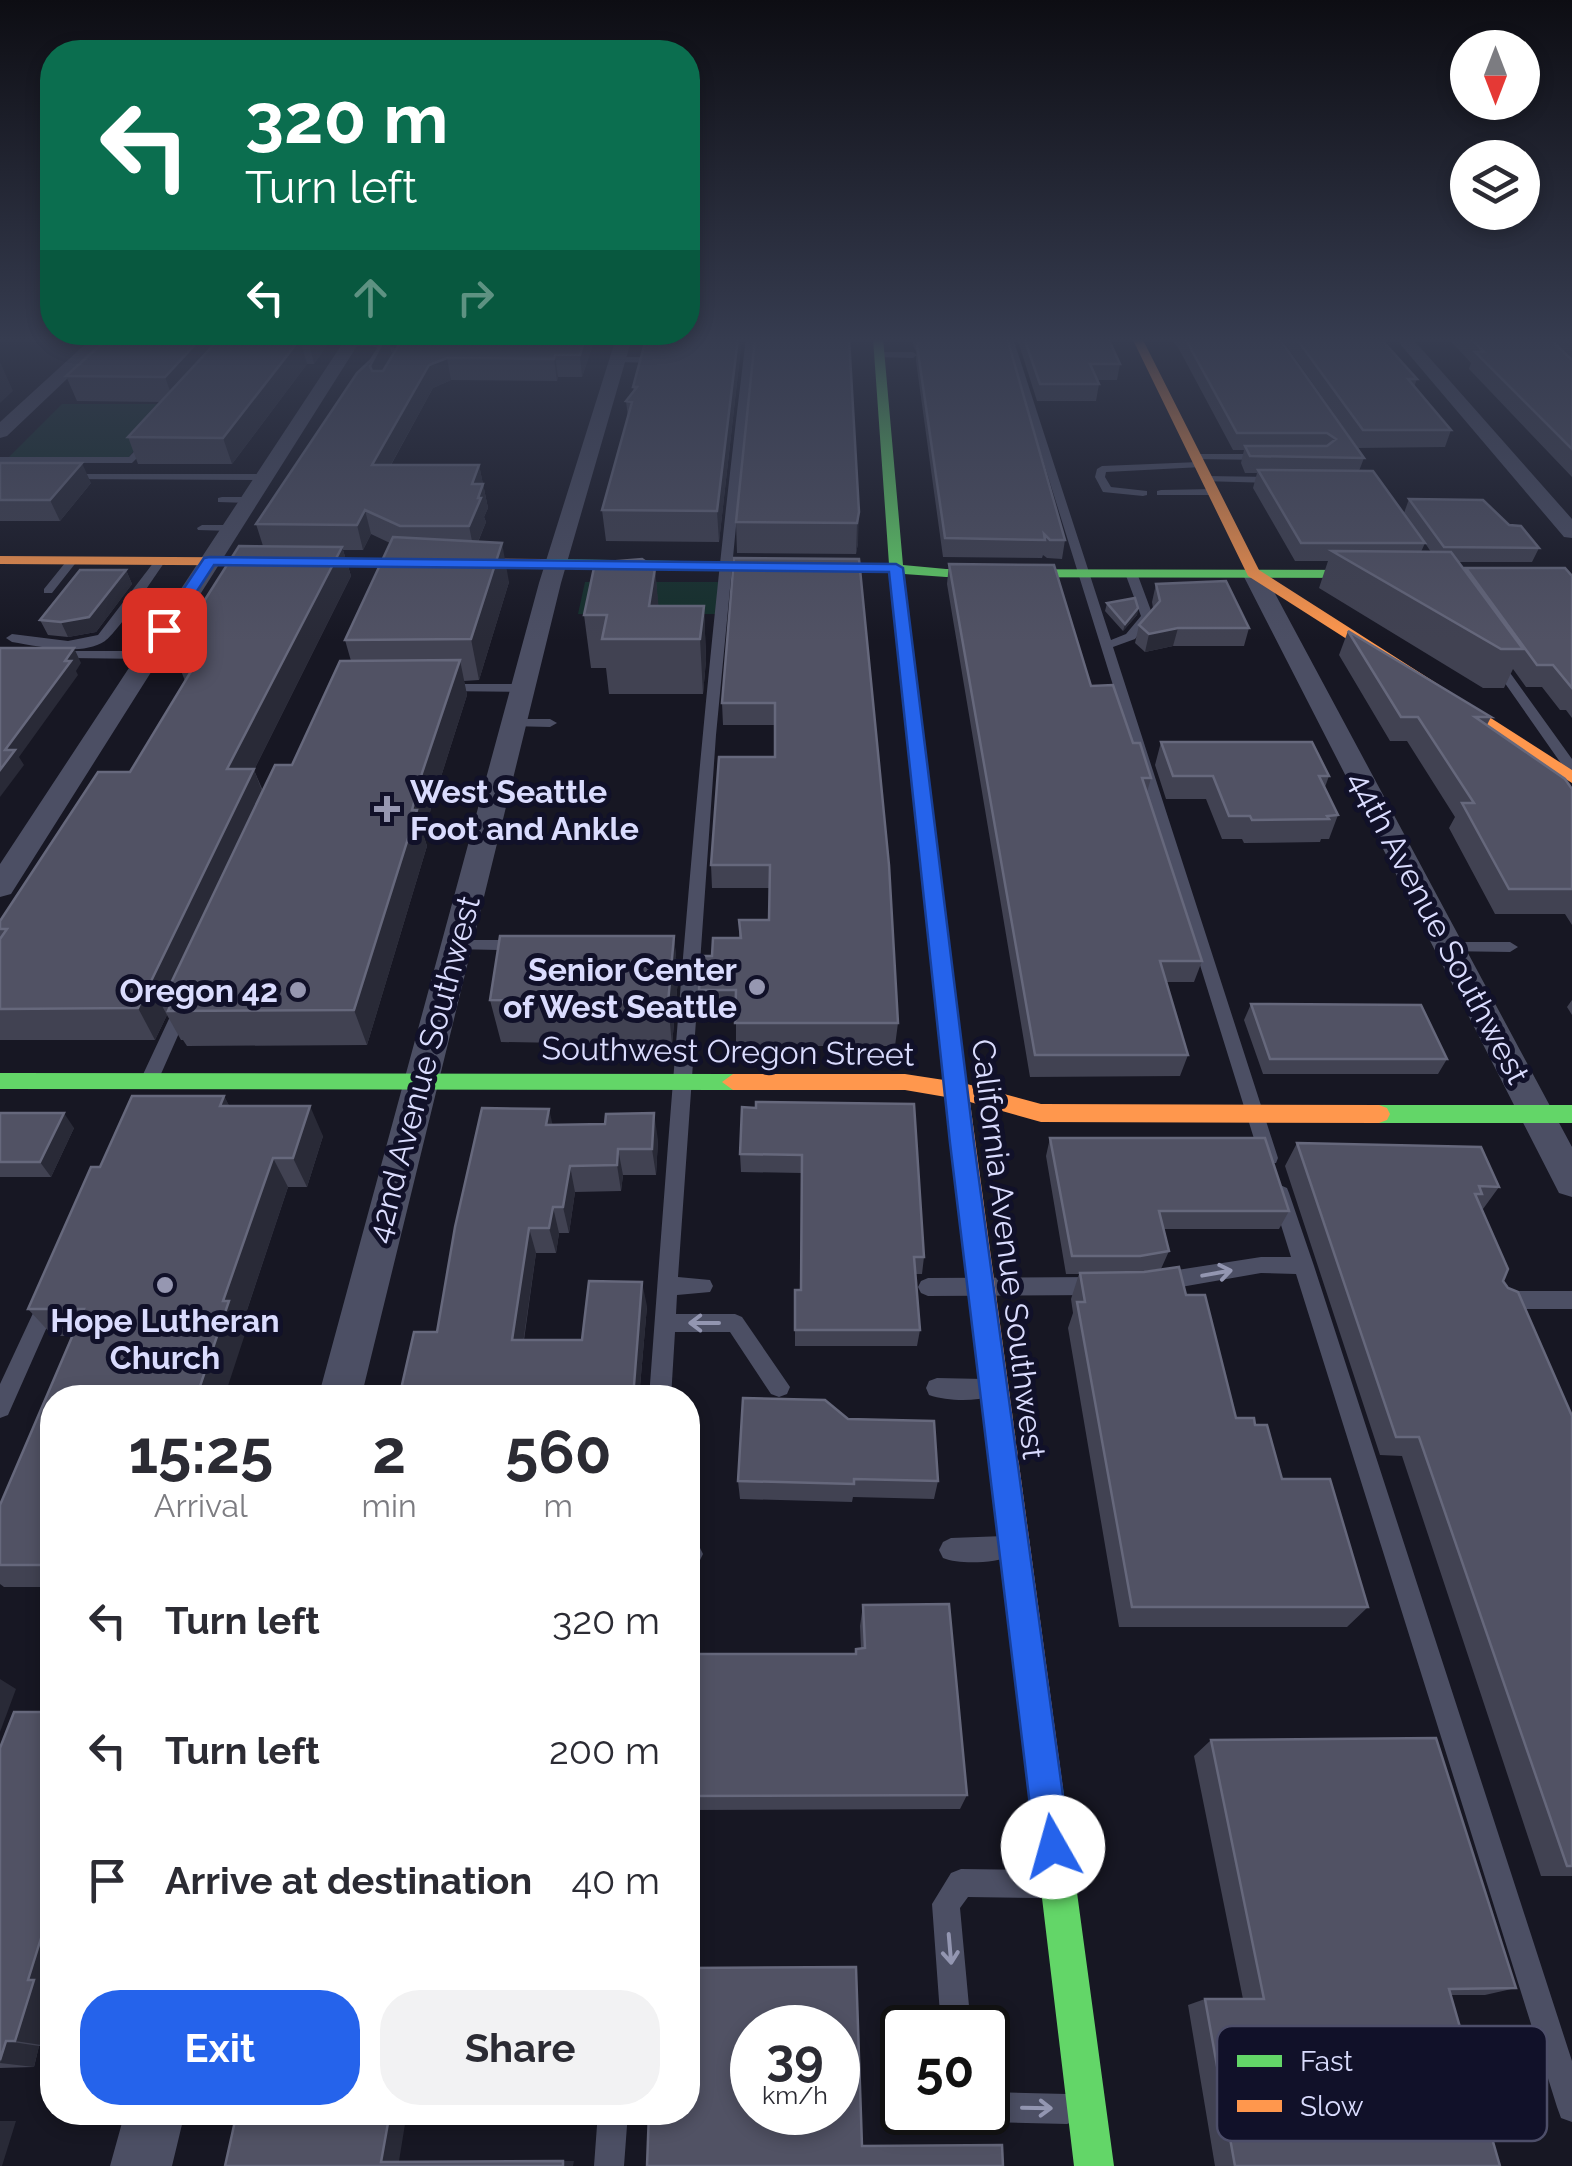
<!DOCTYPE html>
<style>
body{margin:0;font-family:Raleway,sans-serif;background:#f2f2f3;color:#2b2b33;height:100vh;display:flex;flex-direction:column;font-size:38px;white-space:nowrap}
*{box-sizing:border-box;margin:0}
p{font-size:32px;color:#7c7c81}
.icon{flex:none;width:55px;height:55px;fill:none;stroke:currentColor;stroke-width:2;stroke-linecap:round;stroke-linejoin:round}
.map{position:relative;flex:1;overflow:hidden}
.drawer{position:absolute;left:40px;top:1385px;width:660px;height:740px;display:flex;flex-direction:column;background:#fff;border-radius:40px;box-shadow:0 5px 15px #0003}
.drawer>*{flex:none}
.hud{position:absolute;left:40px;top:40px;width:660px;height:305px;border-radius:40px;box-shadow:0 5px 15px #0003;background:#0b6e4f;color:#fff;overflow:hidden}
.needle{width:65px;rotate:180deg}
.tools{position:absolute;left:1450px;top:30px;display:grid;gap:20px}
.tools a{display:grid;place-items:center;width:90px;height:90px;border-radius:50%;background:#fff;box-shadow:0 5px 15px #0003;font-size:50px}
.speed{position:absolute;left:730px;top:2005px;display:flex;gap:20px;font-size:50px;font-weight:700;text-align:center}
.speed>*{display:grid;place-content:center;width:130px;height:130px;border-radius:50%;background:#fff;box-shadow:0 5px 15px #0003;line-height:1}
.speed small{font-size:25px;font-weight:400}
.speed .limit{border:5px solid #111;border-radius:15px;background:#fff;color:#111}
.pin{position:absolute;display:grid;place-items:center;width:85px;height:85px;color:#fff;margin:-42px;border-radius:20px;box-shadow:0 5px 15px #0006}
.me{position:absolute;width:110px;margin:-55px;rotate:353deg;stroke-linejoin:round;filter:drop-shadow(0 0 8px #0008)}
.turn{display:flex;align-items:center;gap:35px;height:210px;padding:0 40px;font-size:45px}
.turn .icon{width:130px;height:130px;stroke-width:2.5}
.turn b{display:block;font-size:70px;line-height:85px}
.lanes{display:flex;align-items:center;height:95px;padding:0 40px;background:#0003;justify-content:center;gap:50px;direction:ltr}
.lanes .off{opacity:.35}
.eta{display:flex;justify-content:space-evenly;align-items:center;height:170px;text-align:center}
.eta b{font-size:60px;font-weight:700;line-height:70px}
.cta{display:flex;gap:20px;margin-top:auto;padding:20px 40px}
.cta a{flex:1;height:115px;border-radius:40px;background:#2563eb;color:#fff;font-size:40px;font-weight:700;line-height:115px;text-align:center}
.cta a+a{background:#f2f2f3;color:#2b2b33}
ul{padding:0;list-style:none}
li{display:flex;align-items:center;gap:30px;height:130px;padding:0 40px}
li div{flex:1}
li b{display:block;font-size:38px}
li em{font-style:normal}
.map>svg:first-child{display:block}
.green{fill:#142f2b}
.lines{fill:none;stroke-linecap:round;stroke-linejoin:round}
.lane{fill:#4c4f64;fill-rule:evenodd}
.street{fill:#4c4f64;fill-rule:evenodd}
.fast{fill:#63d668;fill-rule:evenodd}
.slow{fill:#ff974d;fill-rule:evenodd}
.wall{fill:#414252;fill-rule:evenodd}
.shaded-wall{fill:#292a37}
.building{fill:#515264;stroke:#66687c;stroke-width:2.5;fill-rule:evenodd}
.oneway{stroke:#9396b1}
.route{fill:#2563eb;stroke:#184099;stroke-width:2.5}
.poi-dot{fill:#9697b1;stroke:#111129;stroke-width:4}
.labels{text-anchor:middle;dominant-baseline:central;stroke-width:10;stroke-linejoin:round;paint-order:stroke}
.poi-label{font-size:32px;font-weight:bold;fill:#dadcfe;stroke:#111129;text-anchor:end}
.street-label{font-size:32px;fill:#dadcfe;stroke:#111129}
.key{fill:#111129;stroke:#4d4e69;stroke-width:2.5}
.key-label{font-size:28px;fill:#dadcfe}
</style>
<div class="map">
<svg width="1572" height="2166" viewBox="0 0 1572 2166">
<rect width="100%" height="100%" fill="#171723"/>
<path class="green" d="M62,404H173L128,458H8Z
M585,582H720L717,614H578Z"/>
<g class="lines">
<path class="lane" d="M746,338H754L716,735L678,1277L710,1280L713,1286L710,1292L677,1295L676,1314H735L742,1317L790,1387L787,1394L779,1397L771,1394L730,1332H675L671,1398H649C675,1044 702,690 746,338Z
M1005,338H1013L1111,640L1126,634L1141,616L1125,573L1127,571L1137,573L1153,616L1135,639L1113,647L1278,1158L1276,1163H1262L1260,1158Z
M350,342H373L402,350L398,369L394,372L390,369L394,353L372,346H347Z
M879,352H913L917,355L913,358L876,357Z
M618,357H662L666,360L662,363L615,362Z
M147,438L155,440L132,463H0V457H129Z
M1195,454H1265L1270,457L1265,460L1192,459L1190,457Z
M1199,462L1204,465L1202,467L1106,472L1105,477L1111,487L1147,491V495L1143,496L1103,492L1095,477L1097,469L1102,466Z
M64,474H264L269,477L264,480L60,479V475Z
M1206,476L1275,477L1280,480L1275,483L1202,481V477Z
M1161,490L1213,489L1218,492L1213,495H1157V491Z
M222,497H249L254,500L249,503L218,502V498Z
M202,525H231L236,528L231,531L198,530L197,528Z
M69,558L78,560L52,593H44V589Z
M157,558L166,560C156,575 117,633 105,641C80,657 38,646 12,642L6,638L12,634L68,641L98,635Z
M73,651H147L153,655L147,659L69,658L67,655Z
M1494,655L1498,656L1572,759V773L1567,772L1488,659Z
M444,684H523L529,688L523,692L440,691L438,688Z
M514,719H550L557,723L550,727L509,726V720Z
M486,824H526L533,828L526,832L481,831L479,828Z
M456,940H499L507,945L499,950L450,949L448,945Z
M1449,942H1510L1518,947L1510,952L1443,951L1441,947Z
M183,1000L191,1006L157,1083L154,1088H142L139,1083L175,1006Z
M1280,1185L1287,1188L1289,1193L1314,1266L1572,2061V2122L1561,2118L1557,2107L1296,1274L1261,1273L1158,1291L1151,1288L1148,1282L1151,1276L1158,1273L1261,1257H1291L1271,1193L1273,1188Z
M1097,1277L1104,1280L1107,1286L1104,1292L1097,1295L928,1296L921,1293L918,1287L921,1281L928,1278Z
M1499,1291H1572V1309H1499L1492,1306L1489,1300L1492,1294Z
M48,1293L55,1296L58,1302L8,1415L0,1418V1384L41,1296Z
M937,1378L984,1379L992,1382L995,1389L992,1396C974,1402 947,1401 929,1395L926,1388L929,1381Z
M1004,1536L1012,1540L1016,1548L1012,1556C995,1563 960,1565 943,1558L939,1550L943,1542L951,1538Z
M691,1542L699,1546L703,1554L699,1562L688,1566V1543Z
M961,1869L1042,1870L1052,1874L1056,1884L1052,1894L1042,1898L968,1897L960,1908L971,2028H941L932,1904L951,1873Z
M988,2092L1067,2094L1078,2098L1082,2109L1078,2120L1067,2124L988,2122L977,2118L975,2112H988Z
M598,2112H628L624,2166H594Z"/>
<path class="street" d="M92,338H110L7,436L0,438V422Z
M346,338H362L11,894L0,897V864Z
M616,338H632L561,583L361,1398H318L539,583Z
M1395,338H1412L1572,519V538L1564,537Z
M1253,566L1264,573L1572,1147V1197L1559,1193L1242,573Z
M125,2112H185L172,2166H110Z"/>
<path class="fast" d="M873,338H883L903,565L946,569L1392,570L1399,574L1392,578L946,577L904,574L951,966L941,973L931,966L889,572L544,567L537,563L544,559L889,564Z
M0,1073L733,1074L744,1082L733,1090L0,1089Z
M1379,1105H1572V1123H1379L1371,1120L1368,1114L1371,1108Z
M1046,1772L1058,1777L1063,1789L1114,2166H1074L1029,1789L1034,1777Z"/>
<path class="slow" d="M1132,338H1142L1259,570L1572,770V783L1248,576Z
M0,556L544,559L551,563L544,567L0,564Z
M941,959L951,966L967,1084L1041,1104L1379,1105L1387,1108L1390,1114L1387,1120L1379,1123L1041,1122L970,1102L1063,1789L1058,1801L1046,1806L1034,1801L1029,1789L946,1097L905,1090H733L722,1082L733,1074H905L944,1080L931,966Z"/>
</g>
<path class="wall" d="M108,338H332L314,364H307L232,464H138L128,437L161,402L77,401L66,376Z
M385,338H388L392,356L399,345L397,338H595L582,377H558L557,381L451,380L433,388L391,465H479L488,508L484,517L486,522L478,542L509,582L479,680L464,681L467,695L431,808L424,837L427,846L367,1045L187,1046L183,1040H181L167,1015L155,1040H0V921L130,772L185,681L173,650L263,546L256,524ZM371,534L390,543L345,640L351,661L292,765L263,791L254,770L351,576L343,550H363Z
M650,338H742L719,542L606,541L602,510L628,417L626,401L634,392L633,387Z
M755,338H851L850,346L858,543L856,554L737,553L736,522Z
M912,338H1007L1065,540L1062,559L1047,558L1043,555L1042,558L943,557L916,361V351L914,348Z
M1017,338H1108L1120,364L1117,380H1097L1099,384L1096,401H1037Z
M1171,338H1279L1364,458L1359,471L1404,513L1409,499L1509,525L1539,548L1532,562H1459L1465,570L1466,568L1572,576V718L1566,710H1560L1542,687H1526L1513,669L1504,688H1483L1319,588L1328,561H1295L1253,488L1257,473H1245L1241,463L1244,450H1233L1180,351ZM1425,543L1431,552H1421Z
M1281,338H1380L1417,379L1414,387L1451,430L1445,447L1358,448Z
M1448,338H1572V477L1469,369L1471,363Z
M0,463L91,483L60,521H0Z
M734,558L898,1023L895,1046H736V1013H700L699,990L712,956L739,938V920H769V888H712L711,865L775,757V725H723L722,703Z
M949,564L1091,686L1133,743L1151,778L1147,792L1202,961L1194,982H1166L1188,1055L1180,1076L1030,1077L947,584Z
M655,568L658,606H704L706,660L703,694H609L606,668H591L584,615Z
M126,570L132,584L96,632L68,637L48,635L40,620Z
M1156,584L1249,628L1244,646H1173L1145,652L1135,643L1139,625L1153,608L1152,602Z
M1107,603L1138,608L1137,615L1123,631L1105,611Z
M1348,631L1491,717L1487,725L1572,789V925L1565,914H1495L1449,828L1455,817L1407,741H1390L1339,655Z
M1161,742L1329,776L1325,787L1338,815L1329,839H1321L1320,842L1244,843L1242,839H1222L1206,799H1166L1155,765Z
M674,936L678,979L672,1045L501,1042L490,1000Z
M1572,1000V1015L1567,1007Z
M1251,1004L1447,1059L1438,1074H1263L1244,1020Z
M224,1096L229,1106L323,1136L307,1187H288L243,1322L247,1328L52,1398V1587H4L0,1584V1505L72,1336H53L28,1309L100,1167Z
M756,1108L924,1257L922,1274H915L920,1330L917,1346H795V1290H801L802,1173L741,1172L740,1154Z
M0,1113L74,1128L51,1177H0Z
M552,1125L658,1140L656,1175H623L621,1191L575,1192L569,1233H559L556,1253H536L524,1340H582L647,1306L639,1398H399L437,1332Z
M1050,1138L1289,1211L1279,1229H1163L1169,1251L1161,1269L1138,1272L1186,1295L1236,1418L1255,1425L1282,1479L1368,1607L1347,1627H1119L1068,1328L1073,1313L1071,1299L1079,1274H1066L1046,1156Z
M1297,1143L1499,1187L1483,1209L1481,1208L1503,1281L1572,1416V1876H1541L1402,1456L1380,1455L1285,1166Z
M848,1419L938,1481L934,1499L853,1497L852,1502L740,1499L738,1481Z
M863,1605L967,1795L960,1809L688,1810V1654H855L861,1648L860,1626Z
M1211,1740L1516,1988L1485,1995H1451L1500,2166H1215L1188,2005L1205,1999H1243L1194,1756Z
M0,1748L48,2046H39L34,2067L0,2068Z"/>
<path class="shaded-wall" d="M201,338H231L174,402L165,377Z
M309,338H332L314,364L308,339Z
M385,338H388L392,356L375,388L370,366Z
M585,338H595L582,377L580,355Z
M738,338H742L719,542L717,511Z
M300,339L307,364L232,464L223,438Z
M555,355L558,377L557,381L554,359Z
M447,358L451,380L433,388L378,488L372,465L429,365Z
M0,362L13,391L0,403Z
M82,463L91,483L60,521L50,500Z
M479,465L488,508L484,517L486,522L474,551L469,526L472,484Z
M365,510L371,534L363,550L357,525Z
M859,512L858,543L856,554L857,523Z
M502,543L509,582L479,680L471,639Z
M342,547L351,576L254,770L266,801L171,1004H161L167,1015L155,1040L138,1008L227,769Z
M655,568L660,621L649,606Z
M126,570L132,584L96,632L68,637L61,622Z
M704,606L706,660L703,694L700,639Z
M1138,608L1137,615L1123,631L1125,624Z
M1178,628L1173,646L1145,652L1149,634Z
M74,648L81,663L76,671L78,675L19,757L24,765L0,797V770L5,750Z
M460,660L467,695L431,808L424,837L427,846L367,1045L354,1010L412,810L422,773Z
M674,936L678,979L672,1045L668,1003Z
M224,1096L240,1126L220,1106Z
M310,1106L323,1136L307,1187L293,1158Z
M549,1109L555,1135L546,1125Z
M64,1113L74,1128L51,1177L40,1162Z
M654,1113L658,1140L656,1175L652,1149Z
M618,1149L623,1175L621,1191L617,1165Z
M273,1158L288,1187L243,1322L247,1328L224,1398H196L223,1301Z
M570,1166L575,1192L569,1233L563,1207Z
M553,1207L559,1233L556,1253L549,1228Z
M529,1228L536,1253L520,1364L512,1340Z
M642,1282L647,1306L639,1398H633Z
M0,1679L16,1689L0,1732Z
M52,1787V1822L42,1818Z
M52,1903V2033L48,2046L15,2041L28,1980Z
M6,2041L39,2046L34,2067L0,2063Z
M390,2112H407L399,2161L381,2162Z
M0,2121H16L2,2166H0Z
M563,2161H574L573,2166H563Z"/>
<path class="building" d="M108,338H201L165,377L66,376Z
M220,338H309L300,339L223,438L128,437Z
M385,338L370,366L372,371H383L403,338H585L580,355H555L554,359L447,358L429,365L372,465H479L472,484H483L478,498H481L469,526H400L365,510L357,525L256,524L357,373L371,360Z
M701,338H738L717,511L602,510L632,402L626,401L637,387H633L646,339H698Z
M755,338H849L859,512L857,523L736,522Z
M921,338H1007L1065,540H1050L1044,534L1045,540L945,538L917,345L922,339Z
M1024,338H1108L1120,364H1090L1099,384H1040Z
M1185,338H1279L1364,458L1250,456L1245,446H1327L1336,439L1327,433H1237Z
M1296,338H1380L1417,379H1408L1451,430H1363Z
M1470,338H1549L1572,360V449L1475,352H1484Z
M0,463H82L50,500H0Z
M1258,470L1373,471L1425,543H1301Z
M1409,499L1483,500L1509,525L1521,526L1539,548L1444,547Z
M393,537L502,543L471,639L345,640Z
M239,546L342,547L227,769H254L138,1008L0,1009V939L7,929H0V921L98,772H130L204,650H173Z
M1332,551L1451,552L1523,649H1501Z
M734,558L859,559L889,865L898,1023H735L736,990H699L701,956H712L713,938H741L739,920H769L770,865H711L719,757H775V703H722Z
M642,559L655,568L649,606H704L700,639H602L607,615H584L595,563Z
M949,564L1054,565L1091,686L1113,685L1133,743H1140L1151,778H1142L1202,961H1160L1188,1055H1035Z
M1466,568H1565L1572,576V688L1553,665H1537Z
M80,570H126L89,617L61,622L40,620Z
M1226,581L1249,628H1178L1149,634L1139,625L1160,601L1156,584Z
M1135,598L1138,608L1125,624L1107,603Z
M1348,631L1491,717H1475L1565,779L1572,789V889H1509L1462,803H1474L1418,717H1401Z
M0,648H74L65,661H71L5,750H15L0,770Z
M460,660L422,773L412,810H417L354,1010L168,1011L171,1004H161L275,765H292L340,661Z
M1161,742H1312L1329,776H1319L1338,815L1327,816L1329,819L1252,820L1250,816H1229L1213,776H1173Z
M500,936H674L668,1003L490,1000Z
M1251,1004L1421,1005L1447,1059H1270Z
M132,1096H224L220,1106H310L293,1158H273L223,1301H229L196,1398H52V1565H0V1505L84,1309H28L91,1167H100Z
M756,1102L914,1104L924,1257H914L920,1330H795V1290H801L802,1155L740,1154L742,1107L756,1108Z
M482,1108L549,1109L546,1125L605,1124L606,1114L654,1113L652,1149H618L617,1165L570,1166L563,1207H553L549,1228H529L512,1340H582L589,1281L642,1282L633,1398H399L414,1332H437L455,1227Z
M0,1113H64L40,1162H0Z
M1050,1138H1265L1289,1211H1159L1169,1251L1140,1256H1072Z
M1297,1143L1481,1147L1499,1187L1479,1186L1482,1194H1475L1508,1269L1503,1281L1508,1288L1518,1292L1572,1416V1866H1567L1419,1437H1396Z
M1179,1267L1186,1295H1205L1236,1418H1254L1255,1425H1267L1282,1479H1330L1368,1607H1132L1077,1302H1085L1080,1273L1144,1272Z
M743,1398L825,1400L848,1419L934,1421L938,1481L854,1479V1484L738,1481Z
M949,1604L967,1795L688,1796V1654H856V1649L865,1648L863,1605Z
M14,1712H52V1787L42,1818H52V1903L28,1980H34L15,2041H6L0,2060V1748Z
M1436,1738L1516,1988L1449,1989L1500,2166H1235L1205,1999H1264L1211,1740Z
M856,1967L862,2146L1002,2145L1003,2166H647L649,2112H688V1968ZM752,2028H838V2112H752Z
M237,2112H390L381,2162L563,2161V2166H225Z"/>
<defs><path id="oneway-shaft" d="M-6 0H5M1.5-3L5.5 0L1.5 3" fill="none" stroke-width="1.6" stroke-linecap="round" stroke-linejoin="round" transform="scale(2.5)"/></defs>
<g class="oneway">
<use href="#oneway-shaft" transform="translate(1217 1273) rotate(-10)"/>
<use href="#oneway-shaft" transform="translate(704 1323) rotate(180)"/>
<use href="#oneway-shaft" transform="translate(950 1949) rotate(85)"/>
<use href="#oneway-shaft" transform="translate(1037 2108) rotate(1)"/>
</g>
<linearGradient id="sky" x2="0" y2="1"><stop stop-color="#0d0d13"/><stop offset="0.53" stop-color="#363c50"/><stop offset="1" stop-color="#363c50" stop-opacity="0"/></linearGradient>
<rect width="1572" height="641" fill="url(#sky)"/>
<path class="route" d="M210,557L896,564L903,568L974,1143L1070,1847L1065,1860L1053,1865L1040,1860L1035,1847L950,1143L889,572L214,565L169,634H158L156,630L204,558Z"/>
<g class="poi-dot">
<path d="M382 794h10v10h10v10h-10v10h-10v-10h-10v-10h10z"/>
<circle cx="757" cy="987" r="10"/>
<circle cx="298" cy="990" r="10"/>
<circle cx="165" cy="1285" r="10"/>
</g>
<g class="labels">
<g class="poi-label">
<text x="410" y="791" text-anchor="start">West Seattle<tspan x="410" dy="37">Foot and Ankle</tspan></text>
<text x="737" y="969">Senior Center<tspan x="737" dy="37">of West Seattle</tspan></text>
<text x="278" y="990">Oregon 42</text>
<text x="165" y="1320" text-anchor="middle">Hope Lutheran<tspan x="165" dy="37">Church</tspan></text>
</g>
<g class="street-label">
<text transform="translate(1439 927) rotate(62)">44th Avenue Southwest</text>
<text transform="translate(728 1051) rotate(1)">Southwest Oregon Street</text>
<text transform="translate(423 1069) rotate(-75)">42nd Avenue Southwest</text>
<text transform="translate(1009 1249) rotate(83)">California Avenue Southwest</text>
</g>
</g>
<rect x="1217" y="2026" width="330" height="115" rx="15" class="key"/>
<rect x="1237" y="2055" width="45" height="12" fill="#63d668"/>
<rect x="1237" y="2100" width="45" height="12" fill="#ff974d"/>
<g class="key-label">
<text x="1300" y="2071">Fast</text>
<text x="1300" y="2116">Slow</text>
</g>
</svg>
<div class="tools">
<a><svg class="needle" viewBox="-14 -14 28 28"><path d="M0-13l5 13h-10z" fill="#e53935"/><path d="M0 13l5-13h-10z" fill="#7c7c81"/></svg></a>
<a><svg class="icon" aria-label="layers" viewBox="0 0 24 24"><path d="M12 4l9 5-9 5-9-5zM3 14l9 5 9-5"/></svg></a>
</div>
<div class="speed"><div>39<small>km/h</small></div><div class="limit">50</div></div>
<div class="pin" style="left:164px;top:630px;background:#d93025"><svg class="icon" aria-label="arrive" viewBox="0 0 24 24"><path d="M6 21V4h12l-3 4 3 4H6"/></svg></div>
<svg class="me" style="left:1053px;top:1847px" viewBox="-20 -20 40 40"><circle r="19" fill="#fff"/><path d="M0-13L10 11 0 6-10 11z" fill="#2563eb"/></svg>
<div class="hud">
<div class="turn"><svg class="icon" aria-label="left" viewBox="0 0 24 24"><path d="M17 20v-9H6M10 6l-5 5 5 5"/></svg><div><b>320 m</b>Turn left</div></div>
<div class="lanes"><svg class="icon" aria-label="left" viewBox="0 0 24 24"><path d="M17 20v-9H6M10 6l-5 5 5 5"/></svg><svg class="icon off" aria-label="ahead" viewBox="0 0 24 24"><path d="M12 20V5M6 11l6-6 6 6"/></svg><svg class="icon off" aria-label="right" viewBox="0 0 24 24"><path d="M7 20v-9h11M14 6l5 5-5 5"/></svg></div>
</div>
<section class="drawer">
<div class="eta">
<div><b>15:25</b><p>Arrival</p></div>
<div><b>2</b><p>min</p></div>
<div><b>560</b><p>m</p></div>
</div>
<ul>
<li><svg class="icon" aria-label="left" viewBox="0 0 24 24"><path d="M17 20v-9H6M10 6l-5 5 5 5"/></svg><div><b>Turn left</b></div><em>320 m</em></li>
<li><svg class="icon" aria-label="left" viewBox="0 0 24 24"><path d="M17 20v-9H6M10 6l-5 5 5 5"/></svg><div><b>Turn left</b></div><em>200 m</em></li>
<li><svg class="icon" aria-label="arrive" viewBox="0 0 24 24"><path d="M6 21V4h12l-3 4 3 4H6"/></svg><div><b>Arrive at destination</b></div><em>40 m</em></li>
</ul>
<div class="cta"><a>Exit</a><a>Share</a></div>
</section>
</div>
